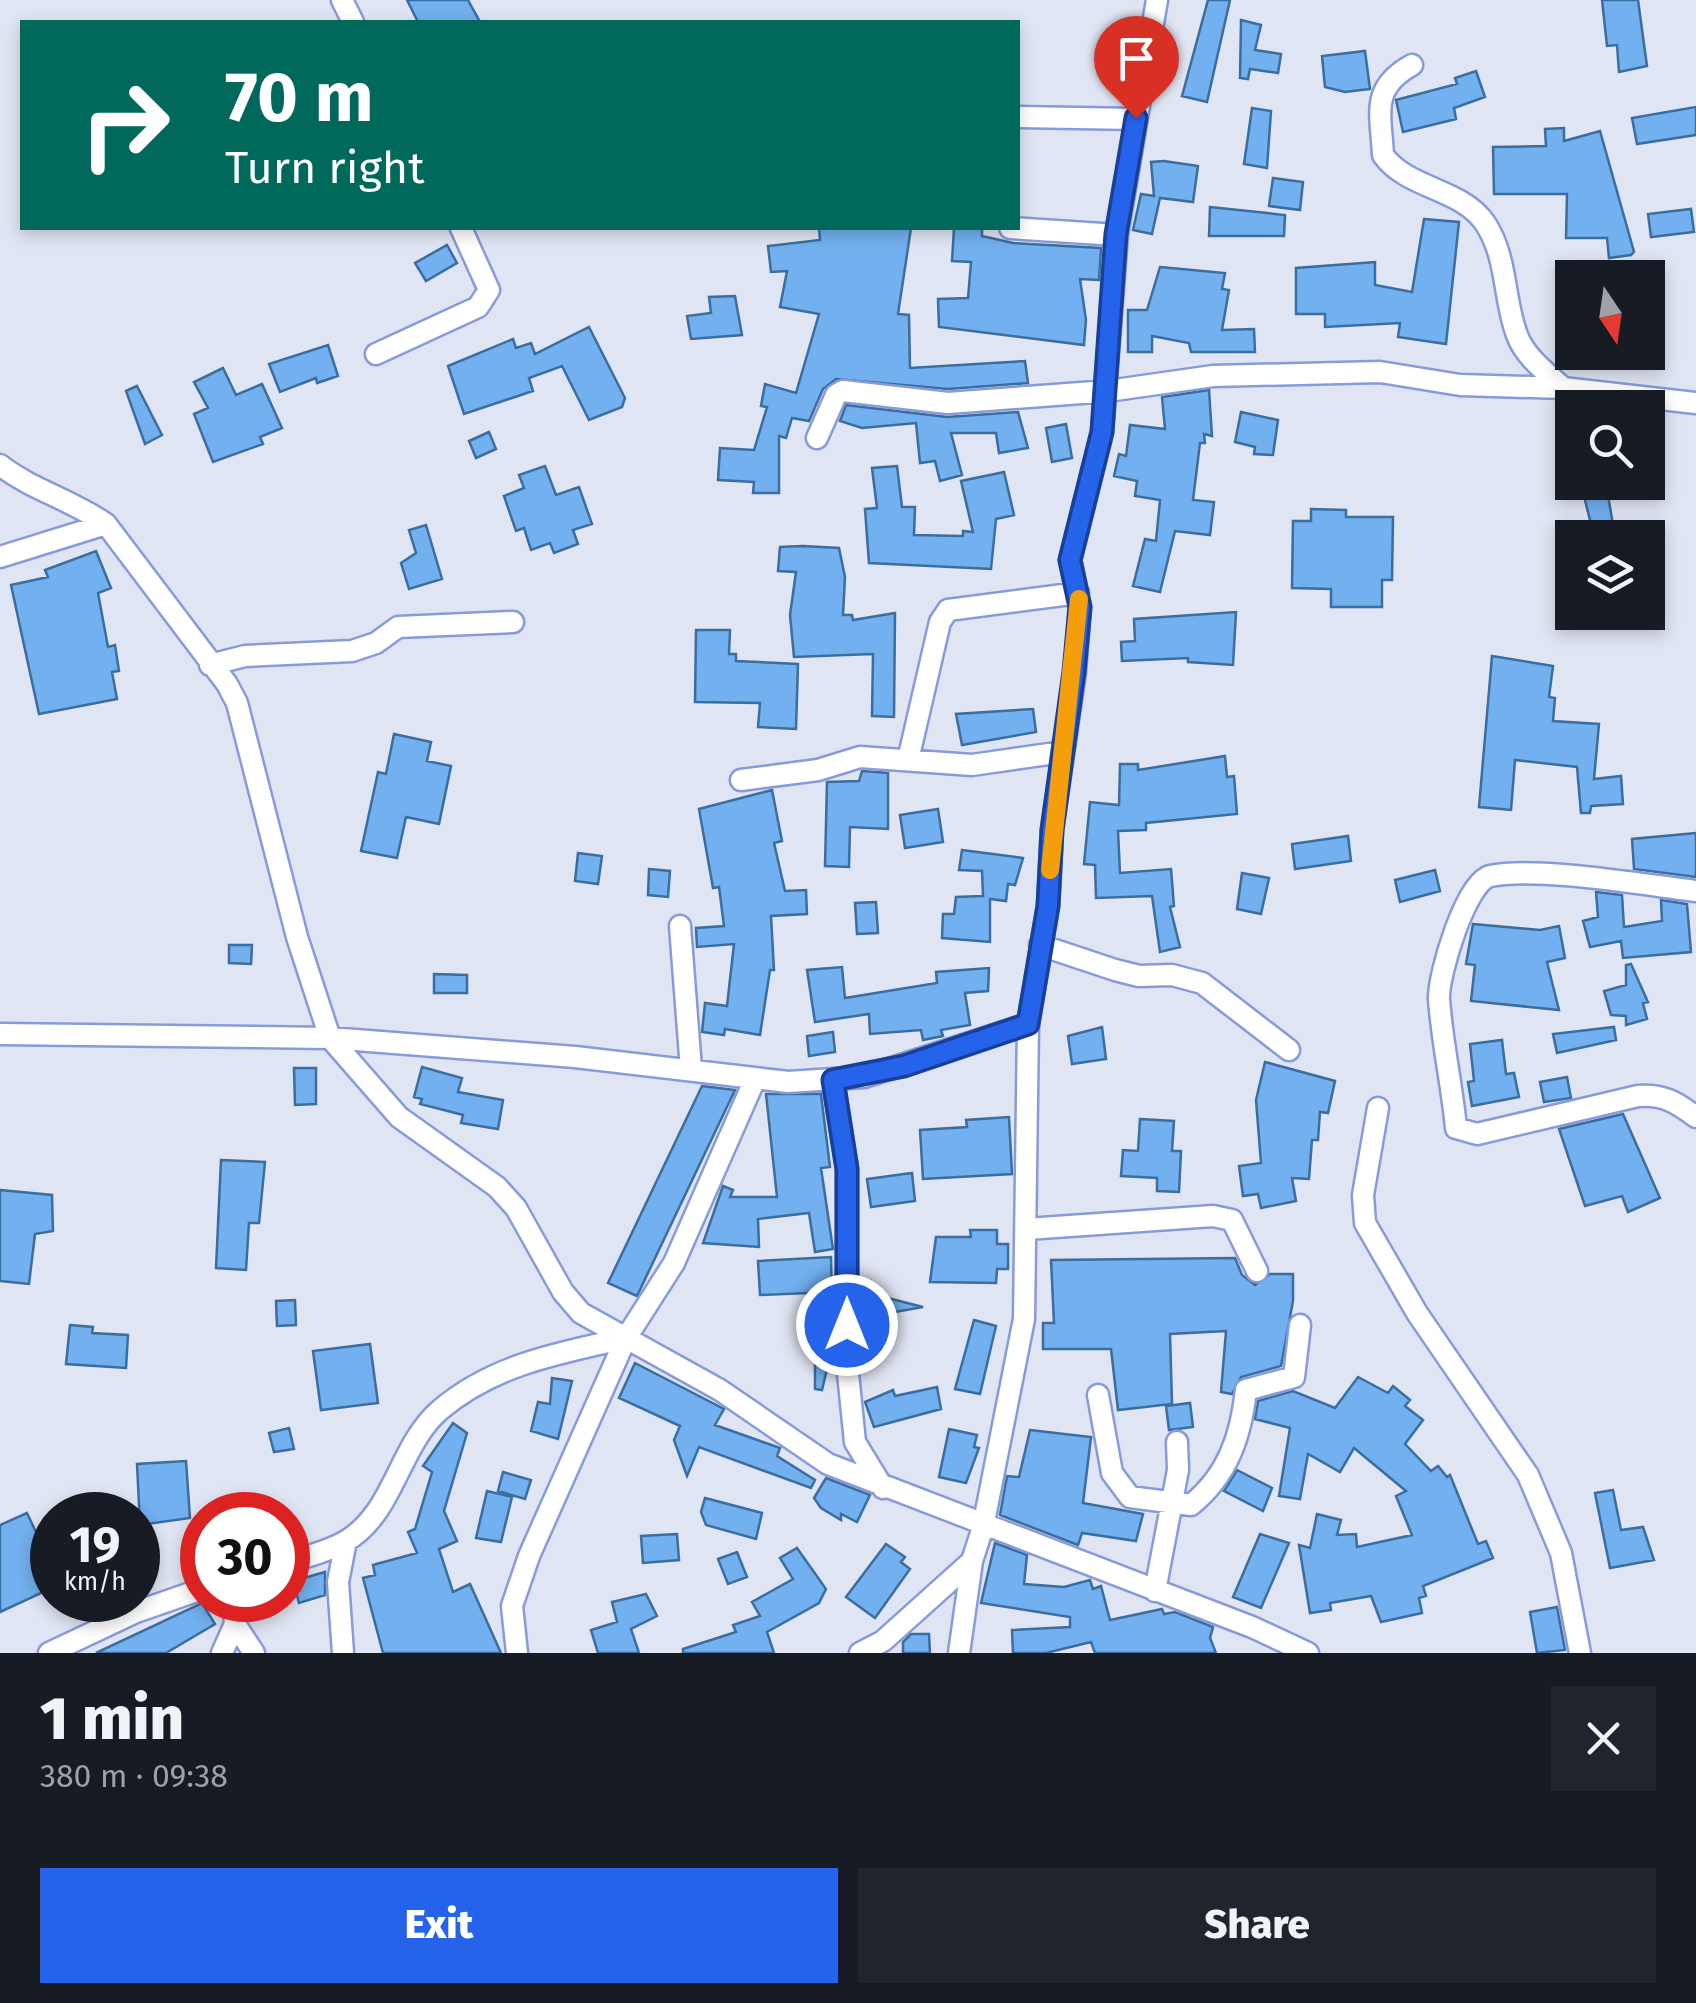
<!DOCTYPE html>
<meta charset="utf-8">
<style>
body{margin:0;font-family:"Fira Sans",sans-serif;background:#20242c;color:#f1f3f6;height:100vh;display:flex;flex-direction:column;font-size:38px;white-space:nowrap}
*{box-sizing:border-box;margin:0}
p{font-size:32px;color:#9ea1a6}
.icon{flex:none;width:55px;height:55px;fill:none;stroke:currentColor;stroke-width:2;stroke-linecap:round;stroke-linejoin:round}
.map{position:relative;height:1653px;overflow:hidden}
.drawer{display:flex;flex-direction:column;background:#171b24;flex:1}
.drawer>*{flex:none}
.guide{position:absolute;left:20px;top:20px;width:1000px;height:210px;border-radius:0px;box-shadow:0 5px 15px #0003;background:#00695c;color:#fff;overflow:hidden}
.needle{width:65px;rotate:167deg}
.fabs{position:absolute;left:1555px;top:260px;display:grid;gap:20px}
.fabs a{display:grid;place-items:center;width:110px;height:110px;border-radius:0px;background:#171b24;box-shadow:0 5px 15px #0003;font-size:50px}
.speed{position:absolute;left:30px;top:1492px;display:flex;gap:20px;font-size:50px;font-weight:700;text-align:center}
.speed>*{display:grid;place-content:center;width:130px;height:130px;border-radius:50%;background:#171b24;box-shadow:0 5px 15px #0003;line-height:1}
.speed small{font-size:25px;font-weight:400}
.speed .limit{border:15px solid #d22;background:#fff;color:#111}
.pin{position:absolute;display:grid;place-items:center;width:85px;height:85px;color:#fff;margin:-102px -42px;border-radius:50% 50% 50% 0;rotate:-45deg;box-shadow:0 0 10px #0007}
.pin .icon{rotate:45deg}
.me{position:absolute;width:110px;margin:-55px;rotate:0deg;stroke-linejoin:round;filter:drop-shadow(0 0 8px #0008)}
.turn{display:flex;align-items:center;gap:35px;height:210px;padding:0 40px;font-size:45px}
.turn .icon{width:130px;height:130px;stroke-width:2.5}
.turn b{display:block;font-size:70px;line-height:85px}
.round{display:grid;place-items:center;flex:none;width:105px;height:105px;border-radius:0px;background:#20242c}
.summary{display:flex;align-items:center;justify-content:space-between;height:170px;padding:0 40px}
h1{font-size:60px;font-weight:800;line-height:75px}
.cta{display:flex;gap:20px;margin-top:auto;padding:20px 40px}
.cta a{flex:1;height:115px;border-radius:0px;background:#2563eb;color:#fff;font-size:40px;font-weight:800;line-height:115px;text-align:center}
.cta a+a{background:#20242c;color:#f1f3f6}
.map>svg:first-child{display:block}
.building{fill:#72b0ef;stroke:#3b6d9f;stroke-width:2.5}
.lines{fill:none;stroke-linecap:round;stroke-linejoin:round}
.street-casing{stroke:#879bda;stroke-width:25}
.street{stroke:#fff;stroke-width:20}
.route-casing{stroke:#184099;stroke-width:25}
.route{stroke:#2563eb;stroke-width:18}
.slow{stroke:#f59e0b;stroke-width:18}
</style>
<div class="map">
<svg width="1696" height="1653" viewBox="0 0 1696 1653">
<rect width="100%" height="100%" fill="#e0e5f3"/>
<path class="building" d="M407,0H468L480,22H418Z
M1208,0H1230L1207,102L1182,96Z
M1602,0H1638L1647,66L1619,72L1617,45L1607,46Z
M1241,20L1261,25L1255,50L1281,54L1278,73L1250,69L1248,79L1240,78Z
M1365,51L1370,89L1345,92L1325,87L1322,56Z
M1476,71L1485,97L1454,108L1456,119L1403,132L1396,100L1457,84L1455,78Z
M1696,107V135L1637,144L1632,118Z
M1252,108L1271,111L1267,168L1244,164Z
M1564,128V141L1600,131L1634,252L1631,255L1609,258L1607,238H1566L1567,194H1494L1493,147L1546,146L1545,129Z
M1164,161L1198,166L1193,202L1160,198L1152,234L1133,230L1141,194L1154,196L1151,162Z
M1273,178L1303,182L1300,210L1269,206Z
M1210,207L1285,215L1284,236H1209Z
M1691,209L1694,232L1651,237L1648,214Z
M1424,219L1459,222L1446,344L1398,337L1400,323L1325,327V314H1296V268L1375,262V285L1412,292Z
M819,228H911L898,314L909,315L910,368L1025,361L1028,383L948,389L836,379L823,389L809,421L792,418L786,438L779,436V493H753L754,482L718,480L720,448L754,450L767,407L761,406L765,384L796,393L819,314L780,307L787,271L771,272L768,246L820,240Z
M954,228H982V236L1013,243L1101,248L1099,280L1080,279L1086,320L1084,345L939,327L938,299L968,298L971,262L952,261Z
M447,245L457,263L426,281L415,263Z
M1160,267L1225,273L1222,289L1229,290L1222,330L1254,329L1255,352H1191L1189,343L1152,336V352H1128V310H1147Z
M735,296L742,335L691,339L687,316L711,313L709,297Z
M589,327L625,398L622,407L589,420L562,366L529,378L533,391L464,414L448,366L513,339L516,348L531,343L535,354Z
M328,345L338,376L317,383L316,378L280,392L269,364Z
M223,368L236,395L262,384L282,428L260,437L263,444L213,462L194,414L208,408L194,382Z
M137,386L162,435L145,444L126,391Z
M1209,390L1212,436L1204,434L1205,443H1200L1193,500L1214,502L1210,535L1175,531L1160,592L1133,586L1145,539L1156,541L1160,500L1135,496L1137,481L1114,476L1119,454L1126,456L1130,425L1165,429L1162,397Z
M846,405L947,417L1018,412L1028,448L999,453L996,433H951L962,475L940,481L935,461L920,463L916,423L862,428L840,421Z
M1241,412L1278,420L1273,455L1254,454L1255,447L1235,442Z
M1066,424L1072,458L1052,462L1046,428Z
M489,432L496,449L476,458L469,441Z
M545,466L556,495L579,487L592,524L573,530L578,544L554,553L550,543L531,550L524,528L516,531L504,496L524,488L519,475Z
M897,466L902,507H915L914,535L963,536V531L973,532L961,481L1004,472L1014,515L996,519L991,569L869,563L865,509L877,508L872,468Z
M1607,490L1614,530L1594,536L1584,496Z
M1311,509L1346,510V517H1393L1392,580H1382V607H1331V589L1292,588L1293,521H1311Z
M426,525L442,579L409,589L401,563L416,553L409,530Z
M803,546L839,548L845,577L843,615H852L853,620L895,613L894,717L872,716L873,654L794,657L790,615L796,572L778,571L780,547Z
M96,551L111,588L98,593L108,647L115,645L119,671L112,672L117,699L39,714L11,585L48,577L45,570Z
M1236,612L1233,665L1188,662V658L1122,661L1121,642L1135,641L1134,619Z
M696,630H730L729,654H736V661L798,664L796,729L758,727L760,703L695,702Z
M1492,656L1553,666L1549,697L1555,698L1553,721L1599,724L1594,779L1621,776L1623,804L1591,806L1590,813H1581L1577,767L1515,760L1511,810L1479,807Z
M1033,709L1036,732L962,745L956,714Z
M394,734L431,742L427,761L451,766L439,824L406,817L397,858L361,851L378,772L386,774Z
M1225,756L1227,777L1234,776L1237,814L1146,823V830L1118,831L1120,873L1171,869L1174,906L1170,907L1180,947L1160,952L1152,896L1096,898L1095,865L1084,864L1090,802L1119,805L1120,764H1138V770Z
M862,771L888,773V829L850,827L849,867L825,866L827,782L859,781Z
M772,790L782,841L774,843L785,891L806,890L807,914L771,916L774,970H770L760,1035L725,1029L724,1035L702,1032L705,1003L727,1006L734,944L697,947L696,928L724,926L719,887L713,888L699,809Z
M938,809L943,842L905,848L900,815Z
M1696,833V877L1634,869L1632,839Z
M1348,836L1351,861L1295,869L1292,844Z
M962,850L1023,858L1015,885L1008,884L1006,901L990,899V942L942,938L943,914H954L956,897L983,896L982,871L959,870Z
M578,853L602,856L598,884L575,881Z
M649,869L670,871L668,897L648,895Z
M1435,870L1440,891L1400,902L1395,880Z
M1242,873L1269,878L1261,914L1237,909Z
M1596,892L1622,895L1624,927L1662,921L1661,900L1687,904L1691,952L1623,958L1621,941L1590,947L1583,921L1598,917Z
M876,902L878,933L857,934L855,903Z
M1473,924L1540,930L1559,926L1565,958L1547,962L1559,1010L1471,1001L1475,965L1466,964Z
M229,945H252L251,964L229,963Z
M1631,964L1648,1002L1643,1003L1647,1019L1626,1025V1016L1611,1015L1604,991L1626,985V965Z
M842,967L845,998L937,983L936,972L989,968L988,991L965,993L970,1025L941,1030L943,1036L923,1040L921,1030L870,1034L869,1014L815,1022L807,970Z
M434,974L467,975V993H434Z
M1102,1027L1106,1059L1072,1064L1068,1036Z
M1614,1027L1616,1040L1557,1053L1553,1034Z
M833,1032L835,1052L809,1056L807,1036Z
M1502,1040L1506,1074L1514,1073L1519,1097L1472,1106L1468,1082L1474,1081L1470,1044Z
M1265,1062L1335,1081L1328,1113L1320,1112L1318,1140H1312L1309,1179L1292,1178L1296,1201L1261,1208L1258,1194L1243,1196L1239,1166L1261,1163L1256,1100Z
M422,1067L462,1078L458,1092L503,1100L498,1129L461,1123L463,1115L420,1104L422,1099L414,1097Z
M294,1068H316V1104L295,1105Z
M1567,1077L1571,1098L1544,1102L1540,1082Z
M702,1086L735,1090L637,1296L608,1283Z
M766,1094H821L830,1167L821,1168L833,1249L815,1252L809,1213L758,1219L759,1247L703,1243L723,1186L733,1190L730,1197H777Z
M1623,1114L1660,1198L1628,1212L1622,1196L1585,1206L1559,1129Z
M1009,1117L1012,1174L923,1179L920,1130L967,1127L966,1120Z
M1140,1119L1174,1121L1172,1151H1181L1179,1192L1157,1191V1178L1121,1176L1123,1150L1138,1151Z
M221,1160L265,1162L259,1223H249L246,1270L216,1268Z
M912,1173L915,1201L871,1207L867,1179Z
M0,1190L52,1195L53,1231L35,1234L29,1284L0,1281Z
M970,1230H997V1244H1008V1269H997L996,1283L930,1282L936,1237H971Z
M831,1257L833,1344L822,1390L815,1389V1323H810L808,1293L760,1295L758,1261Z
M1235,1258L1242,1275L1255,1285L1270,1274H1293V1301L1281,1366L1241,1377L1232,1394L1221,1392L1226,1331L1170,1334L1172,1404L1118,1410L1111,1349H1043V1323H1054L1051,1260Z
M870,1281L868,1293L923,1307L861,1318V1283Z
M295,1300L296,1325L277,1326L276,1301Z
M974,1320L996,1326L980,1394L955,1389Z
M70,1325L93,1327L92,1333L128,1335L126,1368L66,1364Z
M370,1344L378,1403L321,1410L313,1351Z
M635,1363L724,1409L715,1425L780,1448L777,1456L815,1480L811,1488L699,1447L687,1476L674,1440L680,1426L619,1398Z
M1358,1377L1388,1393L1393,1386L1410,1400L1405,1406L1423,1420L1405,1444L1431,1471L1438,1466L1447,1477L1450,1475L1478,1544L1486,1541L1493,1558L1423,1586L1426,1596L1419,1598L1422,1613L1381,1622L1371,1596L1330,1603L1331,1610L1310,1613L1299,1545L1310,1548L1317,1514L1341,1520L1337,1535L1356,1534L1357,1547L1412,1535L1396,1496L1406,1491L1354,1448L1340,1472L1308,1454L1300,1499L1279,1496L1290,1428L1255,1419L1258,1401L1293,1391L1335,1408Z
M552,1378L572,1381L558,1439L531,1431L538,1402L550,1404Z
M937,1387L941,1409L874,1427L865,1402L893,1390L895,1396Z
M1190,1403L1193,1427L1169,1430L1166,1406Z
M453,1423L467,1433L444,1511L457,1541L439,1549L453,1592L470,1584L501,1653H383L363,1578L375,1575L373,1565L417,1553L408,1532L415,1529L432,1472L423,1466Z
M289,1428L294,1449L274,1452L269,1433Z
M949,1429L977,1435L974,1447L979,1448L966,1483L939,1477Z
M1030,1430L1091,1437L1083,1503L1143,1514L1136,1541L1082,1533L1078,1545L1000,1515L1007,1476L1019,1477Z
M186,1461L190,1518L140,1525L137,1464Z
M1237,1470L1272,1488L1263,1511L1224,1491Z
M503,1472L531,1480L525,1499L498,1491Z
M826,1478L870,1495L857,1522L841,1514V1520L821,1508L814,1498Z
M1613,1490L1621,1530L1643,1527L1654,1560L1610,1568L1595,1493Z
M487,1491L512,1497L501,1542L476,1538Z
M705,1498L762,1513L756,1539L706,1525L701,1512Z
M27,1513L52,1566V1588L0,1612V1525Z
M677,1534L679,1560L643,1563L641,1536Z
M1260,1534L1289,1543L1261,1608L1233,1597Z
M995,1543L1027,1555L1024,1584L1064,1587L1090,1580L1093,1589L1101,1586L1110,1620L1162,1609L1164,1614L1175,1612L1213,1627L1210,1638L1216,1653H1095L1091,1642L1046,1653H1013L1012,1630L1070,1627V1617L981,1603Z
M886,1544L905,1557L901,1562L910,1569L875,1618L846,1597Z
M797,1548L826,1589L819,1603L767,1632L774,1653H683V1649L736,1632L733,1625L760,1616L752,1602L793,1579L780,1558Z
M737,1552L747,1577L728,1584L718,1559Z
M325,1572V1595L299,1603L293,1581Z
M646,1594L657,1616L631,1629L639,1653H598L591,1630L617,1622L612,1602Z
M202,1603L215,1624L166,1653H96Z
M1557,1607L1565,1650L1537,1653L1530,1612Z
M911,1634H929L930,1653H903V1642Z"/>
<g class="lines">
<defs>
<path id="street" d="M342,0L353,22
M1412,65C1370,88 1381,114 1383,155C1407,189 1461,188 1485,223C1508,258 1503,298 1517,335C1525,357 1546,372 1563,388
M1018,117L1136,119
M1010,228L1117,235
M376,354L478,307L489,290L461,228
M817,438L836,395L843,391L948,403L1108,391L1213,376L1380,372L1460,385L1563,388L1696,403
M0,465C32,490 72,500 106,524L227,684L237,703L297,937L330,1038L399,1117L497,1187L516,1208L563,1292L581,1313L720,1390L828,1464L1252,1627L1308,1653
M0,557L106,524
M210,665L245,656L352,651L376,643L398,627L513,622
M908,760L940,622L948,610L1078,593
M741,780L818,770L860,757L972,765L1063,752
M1696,891C1646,885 1535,866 1490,876C1466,882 1438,975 1439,999C1442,1042 1452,1085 1456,1128L1477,1134L1638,1096C1663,1094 1676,1102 1696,1117
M680,926L691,1069
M1040,945L1115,970L1139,976L1172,975L1202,983L1289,1050
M0,1034L330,1038L575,1057L788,1082L864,1077L1028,1024
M833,1080L847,1169V1364L855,1442L883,1488
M1378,1108L1363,1195L1365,1223L1417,1313L1528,1475L1561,1553L1580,1653
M1027,1229L1213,1216L1232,1220L1257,1271
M1098,1395L1112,1473L1130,1497L1191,1505C1228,1475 1241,1436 1246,1390L1294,1377L1300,1325
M288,1562C306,1557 329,1551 346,1541C394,1513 399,1445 440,1410C494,1364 560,1353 626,1338
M1155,1591L1178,1470L1177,1442
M233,1600L235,1624L254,1653
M49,1653L136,1612L202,1589
M222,1653L235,1624
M343,1653L338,1582L346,1541
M517,1653L512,1606L529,1556L626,1338L674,1263L755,1079
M860,1653L883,1641L972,1561
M959,1653L972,1561L983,1527L1024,1319L1028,1024L1048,906L1052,830L1075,672L1080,607L1070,560L1102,432L1117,235L1157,0"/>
</defs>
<use href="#street" class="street-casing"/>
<use href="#street" class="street"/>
</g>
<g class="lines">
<defs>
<path id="route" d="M847,1325V1169L833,1080L904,1066L1028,1024L1048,906L1052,830L1074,672L1080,607L1070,560L1102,432L1116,234L1136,118"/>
</defs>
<use href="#route" class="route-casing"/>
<use href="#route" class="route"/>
<path class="slow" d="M1050,870L1079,599"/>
</g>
</svg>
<div class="fabs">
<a><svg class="needle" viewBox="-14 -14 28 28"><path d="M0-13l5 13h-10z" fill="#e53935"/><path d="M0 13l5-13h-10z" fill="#9ea1a6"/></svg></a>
<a><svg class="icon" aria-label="search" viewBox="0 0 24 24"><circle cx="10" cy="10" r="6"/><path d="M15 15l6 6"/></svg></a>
<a><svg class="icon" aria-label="layers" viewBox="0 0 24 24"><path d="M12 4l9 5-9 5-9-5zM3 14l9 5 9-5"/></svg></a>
</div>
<div class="speed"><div>19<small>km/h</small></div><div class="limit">30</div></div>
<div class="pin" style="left:1136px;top:118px;background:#d93025"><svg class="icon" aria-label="arrive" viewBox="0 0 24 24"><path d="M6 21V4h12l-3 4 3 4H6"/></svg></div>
<svg class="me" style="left:847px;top:1325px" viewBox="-20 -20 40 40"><circle r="17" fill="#2563eb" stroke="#fff" stroke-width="3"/><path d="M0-11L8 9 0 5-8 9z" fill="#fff"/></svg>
<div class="guide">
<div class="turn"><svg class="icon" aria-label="right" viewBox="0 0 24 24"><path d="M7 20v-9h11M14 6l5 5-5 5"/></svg><div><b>70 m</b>Turn right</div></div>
</div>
</div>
<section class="drawer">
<div class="summary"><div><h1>1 min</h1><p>380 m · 09:38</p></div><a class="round"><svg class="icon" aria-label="close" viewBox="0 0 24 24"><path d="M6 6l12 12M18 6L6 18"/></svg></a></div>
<div class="cta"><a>Exit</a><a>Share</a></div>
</section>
